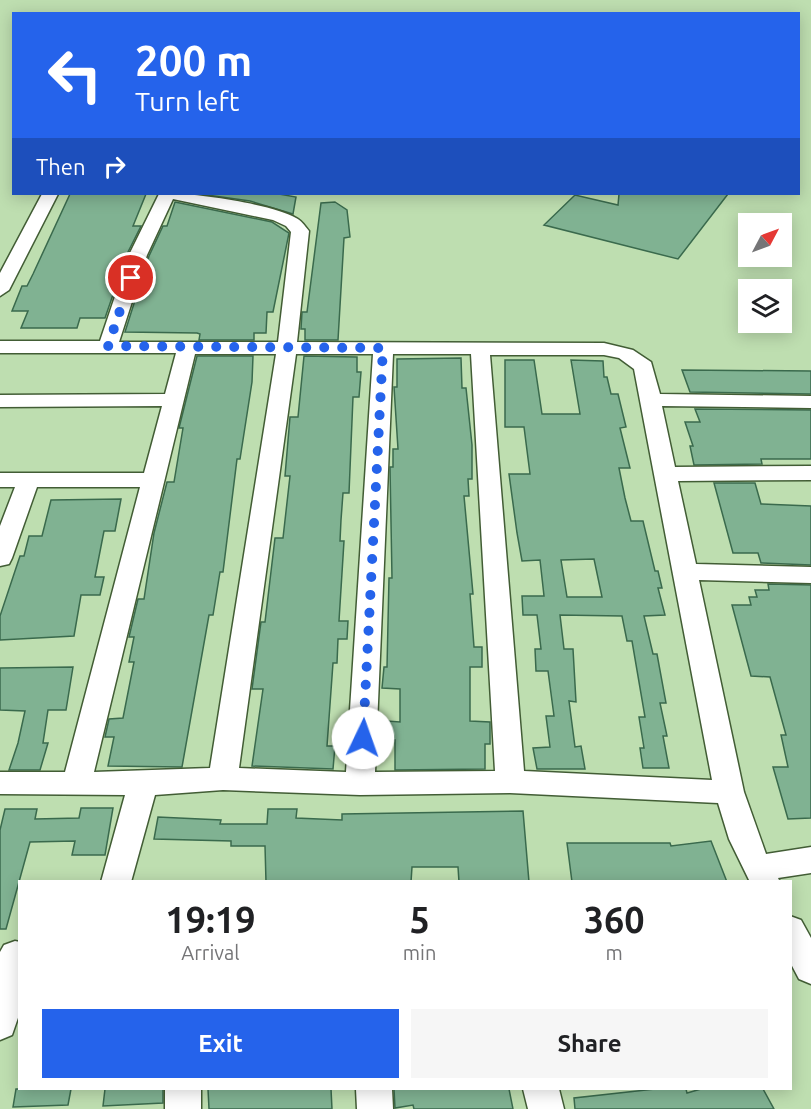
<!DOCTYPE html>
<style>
body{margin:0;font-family:Ubuntu,sans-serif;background:#f6f6f6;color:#202124;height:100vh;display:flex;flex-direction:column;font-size:22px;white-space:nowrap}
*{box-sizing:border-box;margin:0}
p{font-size:20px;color:#757577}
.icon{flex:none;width:33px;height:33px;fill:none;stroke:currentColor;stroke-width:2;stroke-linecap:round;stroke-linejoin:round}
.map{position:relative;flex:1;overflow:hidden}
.drawer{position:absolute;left:18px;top:880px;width:774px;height:210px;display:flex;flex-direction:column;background:#fff;border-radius:0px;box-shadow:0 3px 15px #0003}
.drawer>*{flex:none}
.banner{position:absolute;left:12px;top:12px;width:788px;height:183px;border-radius:0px;box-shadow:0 3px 15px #0003;background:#2563eb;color:#fff;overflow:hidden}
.needle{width:39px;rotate:49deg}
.tools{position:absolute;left:738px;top:213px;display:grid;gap:12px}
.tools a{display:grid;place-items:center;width:54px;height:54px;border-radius:0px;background:#fff;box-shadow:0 3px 15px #0003;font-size:30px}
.pin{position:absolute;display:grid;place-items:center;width:51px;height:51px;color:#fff;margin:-26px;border:3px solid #fff;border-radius:50%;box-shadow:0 2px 6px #0007}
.me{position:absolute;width:66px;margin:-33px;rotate:3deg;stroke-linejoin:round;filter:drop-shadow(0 0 4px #0008)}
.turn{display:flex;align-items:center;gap:21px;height:126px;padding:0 24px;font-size:27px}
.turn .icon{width:78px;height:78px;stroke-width:2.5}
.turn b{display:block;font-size:42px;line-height:51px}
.then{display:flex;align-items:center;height:57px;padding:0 24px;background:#0003;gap:12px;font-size:22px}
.eta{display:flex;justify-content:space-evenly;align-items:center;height:102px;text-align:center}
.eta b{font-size:36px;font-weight:600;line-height:42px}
.action{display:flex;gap:12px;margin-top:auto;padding:12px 24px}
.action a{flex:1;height:69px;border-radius:0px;background:#2563eb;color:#fff;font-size:24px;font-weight:600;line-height:69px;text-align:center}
.action a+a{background:#f6f6f6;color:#202124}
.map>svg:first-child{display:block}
.building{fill:#80b292;stroke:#3a6a4d;stroke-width:1.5;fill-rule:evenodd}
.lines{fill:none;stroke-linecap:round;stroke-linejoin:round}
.minor-casing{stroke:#425d35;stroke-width:3}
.minor{fill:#fff;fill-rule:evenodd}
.route{stroke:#2563eb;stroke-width:10;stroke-dasharray:0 18}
</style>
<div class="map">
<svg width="811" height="1109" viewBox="0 0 811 1109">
<rect width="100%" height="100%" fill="#bedeb0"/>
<path class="building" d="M70,194H146L133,226H141L127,254L105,318H80L77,328H21L28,311H12L22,286H27L33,274Z
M200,194H279L296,197L293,214L250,201Z
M619,194H728L678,259L544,225L575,195L618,205Z
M175,202L272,222L289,233L273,312H267L266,333H254V340H199L200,334L197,333L125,332L149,256L163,226H167Z
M335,202L347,210L350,237L344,238L338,340H305V329H301L302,312H307L321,203Z
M197,356H253L252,382L240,459H237L223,572H220L213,615H209L182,767L108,766L114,737H105L109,719L123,718L134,662H129L134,637H129L138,599H144L154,533L167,482H174L183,428H179Z
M304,356L357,357V372H361L359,397H353L349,493H343L341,520L340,541H344L339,621H348L347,639H338L337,663H333L327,746H335L333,769L252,766L263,689H252L261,622H265L275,538H283L290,476H285L290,417H298Z
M461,358L462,388H466L472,445V479H468L469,496H464L473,594H470L474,647H482V667H470V721L490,722V744H485V769L395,770V740H387V721L400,722V689L382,688L384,667H387L389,578H392L390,467H393V449H398L394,387H397V359Z
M505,360H534L542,414H580L571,360L603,361L604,377H607L611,394H618L626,427L620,428L630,468H619L625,498L631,521H643L655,571H658L662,588H658L665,615L644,616L653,654H657L666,703H660L667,736H663L669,768H643L640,748H644L639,717H645L632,641H627L622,616L560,615L564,649H573L576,702L569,701L575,747L581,746L585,769H537L533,748L550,747L546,716H554L548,671H536L535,649H541L537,615H523L522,596H544L540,560L522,561L517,533L509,474H530L524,427H505ZM594,559L602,597H567L561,560Z
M682,370L811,371V394L690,392Z
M695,409L811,410V459H761L762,464L694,465L690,446H693L685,422H700Z
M714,483H755L761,504L811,506V565L761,563L758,553H733Z
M121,499L115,531H104L95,577H104L100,595H81L74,636L0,640V616L20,556H24L29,536H42L51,500Z
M768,584L811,585V818L788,819L773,767H788L781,735H786L770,677L751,676L732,605H751L749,597H757L755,590H769Z
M73,667L66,710H48L43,743H48L40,770H9L18,743L25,711L0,710V668Z
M81,808H113L105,855H72L75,841L30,842L6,929H0V830L5,809H37L35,819L79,818Z
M268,809H297L296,818L342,820V814L523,811L529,882H459L458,867H412L411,882H266L265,846H231V841L154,839L158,817L221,820L220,824H267Z
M711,841L727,882H572L567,843H670L671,846Z
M16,1089H71L68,1105L13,1107Z
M105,1089H163V1103L103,1106Z
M208,1089H331L332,1109H209Z
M394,1089H509L513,1109H414L413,1105L395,1108Z
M655,1089H686L687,1093L701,1089H763L774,1109H575L574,1098Z"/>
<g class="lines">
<defs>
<path id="minor" d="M42,194H58L9,290L0,296V273Z
M159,194C185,191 273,204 296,218C301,220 305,226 309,231L297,342L604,343L633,350L651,362L660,394L811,396V408L662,406L675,467L811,466V480L678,481L696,564L811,567V583L699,580L744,792L766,854L811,847V873L778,878L780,882H750L729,839L718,803L510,793L360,795L223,790L155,795L131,882H101L125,795L0,794V772H65L140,487H37L12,558L9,564L0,566V526L15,487H0V473H144L162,406L0,407V395L165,394L176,353H0V341H100L129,255ZM173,199L273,220L286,226L291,232L278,342H119L147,255ZM195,354H276L210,768L94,772ZM296,354H373L346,772L239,768ZM393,354H471L495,771L375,772ZM490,355H604L619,358L634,369L712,780L524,771Z
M790,916L801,920L811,938V984L799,979L790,962Z
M15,941L20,942V1012L12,1035L0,1040V952L4,945Z
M165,1089H201V1109H165Z
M356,1089H392L393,1109H357Z
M523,1089H559L564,1109H528Z"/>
</defs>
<use href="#minor" class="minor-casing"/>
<use href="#minor" class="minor"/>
</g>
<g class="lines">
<path class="route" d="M131,278L108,346L383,348L363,738"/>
</g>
</svg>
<div class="tools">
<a><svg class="needle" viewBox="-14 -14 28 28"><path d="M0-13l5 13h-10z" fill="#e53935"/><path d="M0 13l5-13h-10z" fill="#757577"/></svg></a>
<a><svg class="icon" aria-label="layers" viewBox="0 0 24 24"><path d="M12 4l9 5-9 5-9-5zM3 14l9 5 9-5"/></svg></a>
</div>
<div class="pin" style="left:131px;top:278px;background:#d93025"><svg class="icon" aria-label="arrive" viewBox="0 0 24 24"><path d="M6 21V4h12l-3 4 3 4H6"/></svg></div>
<svg class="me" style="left:363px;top:738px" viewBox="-20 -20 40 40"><circle r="19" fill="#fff"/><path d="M0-13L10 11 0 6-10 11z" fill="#2563eb"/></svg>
<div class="banner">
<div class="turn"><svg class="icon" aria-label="left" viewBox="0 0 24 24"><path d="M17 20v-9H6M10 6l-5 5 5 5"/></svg><div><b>200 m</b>Turn left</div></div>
<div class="then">Then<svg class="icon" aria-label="right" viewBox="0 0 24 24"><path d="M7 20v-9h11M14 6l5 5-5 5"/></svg></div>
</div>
<section class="drawer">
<div class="eta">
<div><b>19:19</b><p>Arrival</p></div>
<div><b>5</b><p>min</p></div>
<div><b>360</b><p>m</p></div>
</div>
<div class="action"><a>Exit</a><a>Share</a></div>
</section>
</div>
